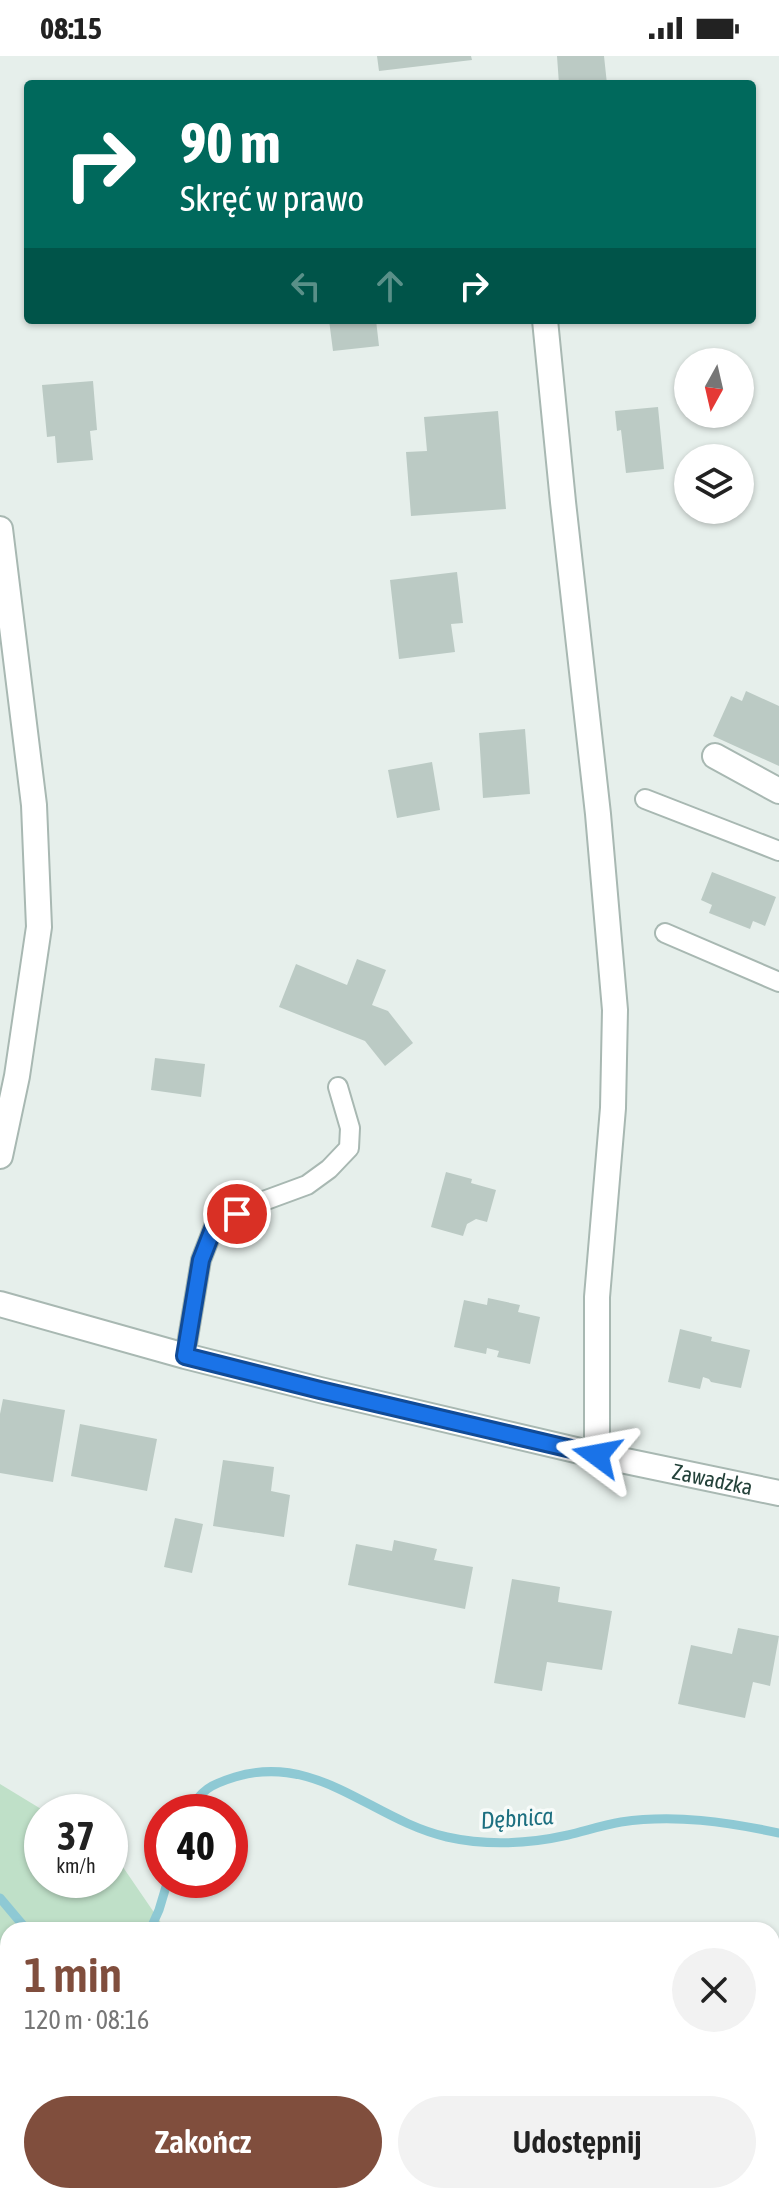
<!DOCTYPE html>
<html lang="pl">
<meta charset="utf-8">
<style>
body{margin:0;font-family:"Asap Condensed",sans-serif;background:#f2f2f2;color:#222;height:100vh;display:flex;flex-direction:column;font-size:30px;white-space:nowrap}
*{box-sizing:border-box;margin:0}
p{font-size:26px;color:#767676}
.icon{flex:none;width:44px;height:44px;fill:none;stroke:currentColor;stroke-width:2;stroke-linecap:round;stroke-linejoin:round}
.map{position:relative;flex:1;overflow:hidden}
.drawer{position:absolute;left:0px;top:1866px;width:780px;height:282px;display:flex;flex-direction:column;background:#fff;border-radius:24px 24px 0 0;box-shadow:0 2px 6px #0004}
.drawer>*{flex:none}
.hud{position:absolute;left:24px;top:24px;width:732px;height:244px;border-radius:8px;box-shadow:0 2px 6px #0004;background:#00695c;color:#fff;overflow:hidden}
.needle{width:52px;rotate:188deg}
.controls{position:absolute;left:674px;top:292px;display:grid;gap:16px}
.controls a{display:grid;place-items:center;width:80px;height:80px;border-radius:50%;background:#fff;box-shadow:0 2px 6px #0004;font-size:40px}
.speed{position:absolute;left:24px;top:1738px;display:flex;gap:16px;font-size:40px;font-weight:700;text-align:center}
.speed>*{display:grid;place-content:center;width:104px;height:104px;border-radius:50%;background:#fff;box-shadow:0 2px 6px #0004;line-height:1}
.speed small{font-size:20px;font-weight:400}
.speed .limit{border:12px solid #d22;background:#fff;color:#111}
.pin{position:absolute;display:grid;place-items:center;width:68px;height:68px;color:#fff;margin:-34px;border:4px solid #fff;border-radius:50%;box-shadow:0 2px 8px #0007}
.me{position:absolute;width:88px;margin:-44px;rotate:283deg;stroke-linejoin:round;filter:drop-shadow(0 0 6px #0008)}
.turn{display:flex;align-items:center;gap:28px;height:168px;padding:0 24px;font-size:36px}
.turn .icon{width:104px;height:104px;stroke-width:2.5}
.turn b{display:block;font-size:56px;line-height:68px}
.lanes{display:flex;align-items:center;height:76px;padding:0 24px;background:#0003;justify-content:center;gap:40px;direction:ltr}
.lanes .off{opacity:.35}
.round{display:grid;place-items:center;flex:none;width:84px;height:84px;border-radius:42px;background:#f2f2f2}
.headline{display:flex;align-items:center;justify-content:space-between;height:136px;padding:0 24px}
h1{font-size:48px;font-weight:600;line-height:60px;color:#804e3d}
.action{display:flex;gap:16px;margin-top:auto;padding:16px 24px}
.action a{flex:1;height:92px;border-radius:48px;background:#804e3d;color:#fff;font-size:32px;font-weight:600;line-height:92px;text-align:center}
.action a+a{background:#f2f2f2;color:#222}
.status{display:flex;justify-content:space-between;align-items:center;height:56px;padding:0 40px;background:#fff;direction:ltr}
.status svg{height:22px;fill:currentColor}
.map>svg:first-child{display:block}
.green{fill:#bfe0c8}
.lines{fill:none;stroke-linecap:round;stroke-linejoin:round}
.stream{stroke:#8ec9d4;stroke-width:9}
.building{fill:#bbcac4}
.service-casing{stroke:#a8b8b2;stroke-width:22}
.minor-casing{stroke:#a8b8b2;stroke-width:28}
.tertiary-casing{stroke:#a8b8b2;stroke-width:28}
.service{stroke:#fff;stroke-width:18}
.minor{stroke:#fff;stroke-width:24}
.tertiary{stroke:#fff;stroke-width:24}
.route-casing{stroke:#114b97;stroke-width:20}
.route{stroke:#1a73e8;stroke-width:14}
.labels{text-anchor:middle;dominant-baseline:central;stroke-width:7;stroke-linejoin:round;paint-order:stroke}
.street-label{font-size:22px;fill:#24423a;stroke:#f7fbf9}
.water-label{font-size:24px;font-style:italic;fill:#1c6f80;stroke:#f7fbf9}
</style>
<div class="status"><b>08:15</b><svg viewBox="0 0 49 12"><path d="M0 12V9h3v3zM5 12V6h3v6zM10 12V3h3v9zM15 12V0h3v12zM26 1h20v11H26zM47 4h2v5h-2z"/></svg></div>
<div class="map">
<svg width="779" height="2147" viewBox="0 0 779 2147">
<rect width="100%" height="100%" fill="#e6efeb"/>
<path class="green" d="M0,1728L46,1756H42V1824H110V1795L114,1798L166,1874H8V2140H226L221,2147H0Z"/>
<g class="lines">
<path class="stream" d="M189,1756C200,1734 212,1728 235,1721C318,1696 372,1764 447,1781C487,1790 528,1788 568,1779C585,1775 603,1769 621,1766C675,1758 727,1766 779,1777
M0,1842L27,1874
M150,1874L159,1854L168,1824"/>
</g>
<path class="building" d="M377,0H471L472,4L379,15Z
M557,0H604L607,28H559Z
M329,264H376L379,290L333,295Z
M93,325L97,374L90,375L93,404L57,407L55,380L47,381L42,329Z
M658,351L664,413L626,417L621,374L617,375L615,355Z
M498,355L506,453L411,460L406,396L427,395L424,361Z
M457,516L463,567L451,568L455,596L399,603L390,524Z
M746,635L779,650V710L713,680L731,640L742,645Z
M525,673L530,738L483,742L479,677Z
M432,706L440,754L397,762L388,714Z
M712,816L776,841L765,870L753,865L750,873L709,857L712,849L701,844Z
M357,903L386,914L372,949L388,955L413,987L385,1010L365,985L279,951L296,908L347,929Z
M155,1002L205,1008L201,1041L151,1034Z
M446,1116L472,1123L471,1127L496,1134L487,1166L476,1163L467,1168L463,1180L431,1171Z
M488,1242L520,1249L518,1256L540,1261L530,1308L497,1301L499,1295L487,1292L486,1298L454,1291L464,1244L487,1249Z
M680,1273L712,1281L711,1285L750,1294L741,1332L711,1326L709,1323L703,1321L700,1333L668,1326Z
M3,1343L65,1354L53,1426L0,1417V1358Z
M80,1368L157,1383L147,1435L71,1420Z
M223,1404L274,1411L271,1435L290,1439L284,1481L213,1470Z
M175,1462L203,1468L192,1517L164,1511Z
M394,1484L437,1493L434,1504L473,1511L465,1553L348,1529L356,1488L392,1495Z
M512,1523L560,1531L558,1546L612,1555L602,1614L547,1606L542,1635L494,1627Z
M738,1572L779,1580L770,1630L753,1626L745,1662L678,1648L691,1589L732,1598Z"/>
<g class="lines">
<defs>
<path id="service" d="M645,743L779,795
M665,877L779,926
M185,1300L201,1204L215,1168L258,1147L307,1129L329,1113L349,1092L350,1072L338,1031"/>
<path id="minor" d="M545,264L563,446L598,758L615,954L613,1052L597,1241V1399
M0,473L34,749L39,871L17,1020L0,1100
M715,700L779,735"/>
<g id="tertiary">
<path id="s1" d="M0,1248L185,1300L320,1334L597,1399L779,1437"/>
</g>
</defs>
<use href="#service" class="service-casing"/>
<use href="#minor" class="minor-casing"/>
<use href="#tertiary" class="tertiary-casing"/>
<use href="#service" class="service"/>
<use href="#minor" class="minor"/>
<use href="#tertiary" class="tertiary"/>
</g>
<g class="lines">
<defs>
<path id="route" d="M237,1158L215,1168L201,1204L185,1300L320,1334L597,1399"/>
</defs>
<use href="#route" class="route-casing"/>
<use href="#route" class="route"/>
</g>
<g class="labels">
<g class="street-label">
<text stroke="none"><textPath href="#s1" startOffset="734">Zawadzka</textPath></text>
</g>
<g class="water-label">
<text transform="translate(517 1762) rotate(-4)">Dębnica</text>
</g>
</g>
</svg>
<div class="controls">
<a><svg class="needle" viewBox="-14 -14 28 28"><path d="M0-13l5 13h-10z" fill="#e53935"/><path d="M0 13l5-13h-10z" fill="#767676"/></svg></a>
<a><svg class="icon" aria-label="layers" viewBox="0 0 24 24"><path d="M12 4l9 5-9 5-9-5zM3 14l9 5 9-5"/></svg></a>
</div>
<div class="speed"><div>37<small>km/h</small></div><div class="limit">40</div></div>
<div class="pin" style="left:237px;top:1158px;background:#d93025"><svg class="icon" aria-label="arrive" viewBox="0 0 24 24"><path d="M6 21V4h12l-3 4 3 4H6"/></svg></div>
<svg class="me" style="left:597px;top:1399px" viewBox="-20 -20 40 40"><path d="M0-17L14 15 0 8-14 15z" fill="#1a73e8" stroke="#fff" stroke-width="4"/></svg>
<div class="hud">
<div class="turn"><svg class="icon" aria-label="right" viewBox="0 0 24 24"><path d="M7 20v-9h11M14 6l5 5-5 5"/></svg><div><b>90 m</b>Skręć w prawo</div></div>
<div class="lanes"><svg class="icon off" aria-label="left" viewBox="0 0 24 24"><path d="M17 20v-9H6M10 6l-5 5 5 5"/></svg><svg class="icon off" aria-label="ahead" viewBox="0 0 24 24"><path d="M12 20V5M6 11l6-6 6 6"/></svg><svg class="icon" aria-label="right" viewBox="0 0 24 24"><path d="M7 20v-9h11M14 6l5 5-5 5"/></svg></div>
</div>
<section class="drawer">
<div class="headline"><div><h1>1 min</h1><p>120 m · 08:16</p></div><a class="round"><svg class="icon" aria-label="close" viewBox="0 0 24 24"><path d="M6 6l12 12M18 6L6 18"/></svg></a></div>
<div class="action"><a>Zakończ</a><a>Udostępnij</a></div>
</section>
</div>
